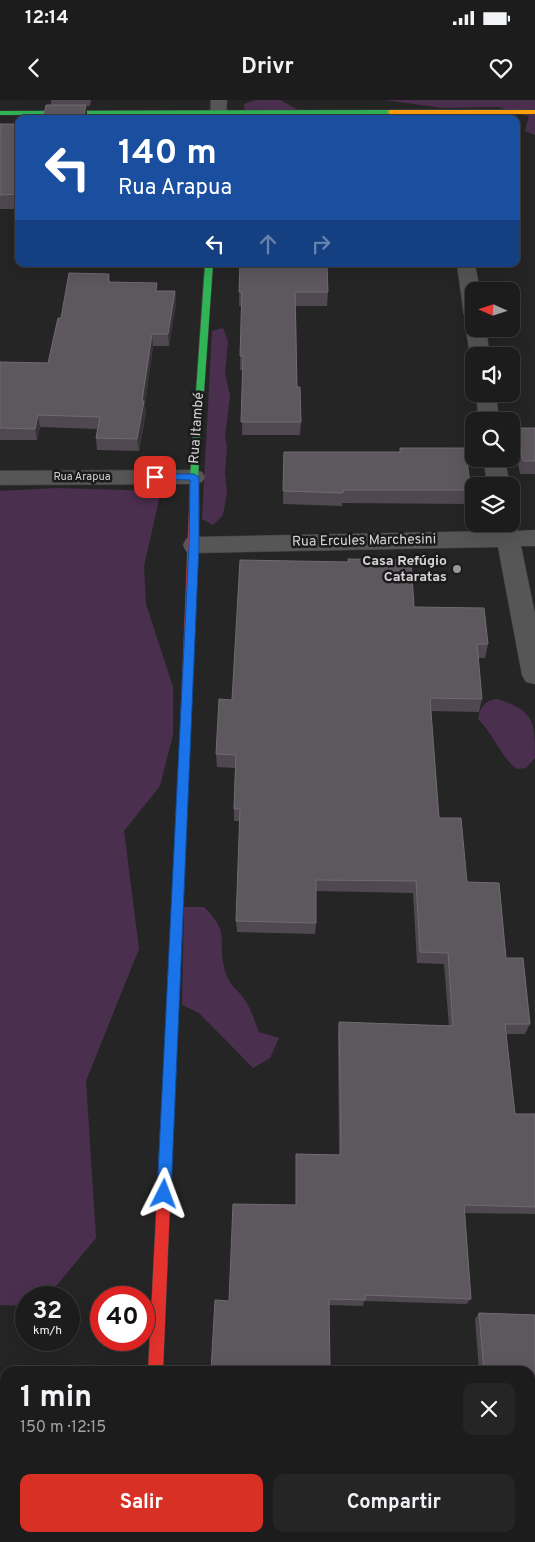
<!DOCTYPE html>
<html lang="es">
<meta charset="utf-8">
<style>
body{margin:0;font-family:Overpass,sans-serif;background:#252525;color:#f1f3f6;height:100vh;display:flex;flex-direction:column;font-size:19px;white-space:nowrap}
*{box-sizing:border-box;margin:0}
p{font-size:16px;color:#a0a1a3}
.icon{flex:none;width:28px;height:28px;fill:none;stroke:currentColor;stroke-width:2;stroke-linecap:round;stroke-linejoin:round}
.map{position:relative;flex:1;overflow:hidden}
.details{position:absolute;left:0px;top:1266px;width:535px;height:176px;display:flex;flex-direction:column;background:#1c1c1c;border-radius:15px 15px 0 0;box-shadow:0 5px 20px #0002,0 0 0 1px #3a3a3b}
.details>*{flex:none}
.hud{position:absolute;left:15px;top:15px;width:505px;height:152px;border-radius:10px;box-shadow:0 5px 20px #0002,0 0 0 1px #3a3a3b;background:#1a4fa0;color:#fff;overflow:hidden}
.needle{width:32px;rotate:273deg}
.tools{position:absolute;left:465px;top:182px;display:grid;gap:10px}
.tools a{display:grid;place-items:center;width:55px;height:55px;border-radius:10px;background:#1c1c1c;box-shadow:0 5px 20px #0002,0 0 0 1px #3a3a3b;font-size:25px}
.speed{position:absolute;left:15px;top:1186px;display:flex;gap:10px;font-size:25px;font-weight:700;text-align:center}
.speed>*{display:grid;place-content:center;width:65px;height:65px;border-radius:50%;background:#1c1c1c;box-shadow:0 5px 20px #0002,0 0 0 1px #3a3a3b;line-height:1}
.speed small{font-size:12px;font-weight:400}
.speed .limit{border:8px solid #d22;background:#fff;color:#111}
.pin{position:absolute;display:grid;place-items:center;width:42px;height:42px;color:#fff;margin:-21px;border-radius:10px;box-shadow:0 2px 8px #0006}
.me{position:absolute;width:55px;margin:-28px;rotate:3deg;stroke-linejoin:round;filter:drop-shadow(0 0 4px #0008)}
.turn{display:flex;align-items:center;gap:18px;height:105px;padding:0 20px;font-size:22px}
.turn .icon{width:65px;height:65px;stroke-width:2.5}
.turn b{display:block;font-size:35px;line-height:42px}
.lanes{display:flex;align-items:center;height:48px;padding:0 20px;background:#0003;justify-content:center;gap:25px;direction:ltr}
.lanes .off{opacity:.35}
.round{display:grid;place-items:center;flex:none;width:52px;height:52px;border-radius:10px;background:#252525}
.summary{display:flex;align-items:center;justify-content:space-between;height:85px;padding:0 20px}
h1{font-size:30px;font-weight:700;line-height:38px}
.action{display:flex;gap:10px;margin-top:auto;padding:10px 20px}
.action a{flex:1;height:58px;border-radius:10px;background:#d93025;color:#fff;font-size:20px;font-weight:700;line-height:58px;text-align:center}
.action a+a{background:#252525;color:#f1f3f6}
.status{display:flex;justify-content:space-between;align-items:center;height:35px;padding:0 25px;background:#1c1c1c;direction:ltr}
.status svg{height:14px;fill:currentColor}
header{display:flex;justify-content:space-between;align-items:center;height:65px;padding:0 20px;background:#1c1c1c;font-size:22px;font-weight:700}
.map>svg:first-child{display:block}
.green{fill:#4b2f4f}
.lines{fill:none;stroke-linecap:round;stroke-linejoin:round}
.street-casing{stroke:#414141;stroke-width:1}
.fast-casing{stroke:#414141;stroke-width:1}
.slow-casing{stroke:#414141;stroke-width:1}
.jam-casing{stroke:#414141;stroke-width:1}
.street{fill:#575657;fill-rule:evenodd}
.fast{fill:#30b455;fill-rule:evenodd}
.slow{fill:#ff9f0a;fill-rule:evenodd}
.jam{fill:#e5322d;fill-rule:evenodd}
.wall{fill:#4f4850}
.shaded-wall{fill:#383339}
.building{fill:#5d575e;stroke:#706a71}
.route{fill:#1a73e8;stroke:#114b97}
.poi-dot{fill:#979797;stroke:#1c1a1c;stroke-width:2}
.labels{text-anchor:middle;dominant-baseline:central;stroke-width:5;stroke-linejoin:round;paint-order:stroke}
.far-street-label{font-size:11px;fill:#d5d4d5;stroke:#1c1a1c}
.street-label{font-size:14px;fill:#d5d4d5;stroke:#1c1a1c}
.poi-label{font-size:14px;font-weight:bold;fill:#d5d4d5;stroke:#1c1a1c;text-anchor:end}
</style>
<div class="status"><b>12:14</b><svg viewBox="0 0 49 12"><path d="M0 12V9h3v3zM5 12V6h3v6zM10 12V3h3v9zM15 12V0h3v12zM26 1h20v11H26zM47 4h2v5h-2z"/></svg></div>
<header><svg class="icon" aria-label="back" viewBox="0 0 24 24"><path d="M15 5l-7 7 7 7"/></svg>Drivr<svg class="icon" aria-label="heart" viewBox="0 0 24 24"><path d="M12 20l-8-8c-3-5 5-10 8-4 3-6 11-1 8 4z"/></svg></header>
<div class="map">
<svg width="535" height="1442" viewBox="0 0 535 1442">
<rect width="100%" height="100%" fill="#252525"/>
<path class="green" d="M255,0H280L304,13L388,19H245L244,4Z
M384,0H535V35L525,31L529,16L498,7L444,8Z
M223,228L228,241L225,273L230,296L225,337L227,347L225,373L227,393L223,415L213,425L202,419L212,231Z
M56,388L161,391L144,466L146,504L173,587V635L160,686L124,731L139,849L86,981L96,1138L47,1197L26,1198V1206L0,1205V391Z
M497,599C535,611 535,622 535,658L526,668L517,669C502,659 493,633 478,619C480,607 486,600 497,599Z
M184,807H204C232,834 216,840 225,871C231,888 236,887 245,900C251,910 255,921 259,932L279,938L270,958L253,968L199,913L182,905Z"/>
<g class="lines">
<defs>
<path id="street" d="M211,0H227L226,19H210Z
M457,164H475L480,191H474V221L467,219L464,215Z
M474,224V229H486L490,256H474V260L470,256L466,229L469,225Z
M476,294H496L499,321H479Z
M483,359H505L510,386H488Z
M194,370L202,372L205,377L202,382L194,384L0,385V371Z
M511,418L516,424L518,431L535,430V446H521L535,514V584L526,582L522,575L498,447L194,453L186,451L183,445L186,439L194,437L495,431L494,424H511Z
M128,1438H168L167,1442H127Z"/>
<path id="fast" d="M0,11L390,10L393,12L390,14L0,15Z
M205,164H213L198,377L199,411L194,414L189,411L190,377Z
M185,631L190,635L176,960L175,964L170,966L165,964L164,960L180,635Z"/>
<path id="slow" d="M535,10V14H390L387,12L390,10Z"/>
<path id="jam" d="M194,408L199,411L190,635L185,639L180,635L189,411Z
M170,954L175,956L176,960L163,1271H148L164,960L165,956Z"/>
</defs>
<use href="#street" class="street-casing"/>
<use href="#fast" class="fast-casing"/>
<use href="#slow" class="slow-casing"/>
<use href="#jam" class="jam-casing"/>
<use href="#street" class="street"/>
<use href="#fast" class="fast"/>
<use href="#slow" class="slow"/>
<use href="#jam" class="jam"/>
</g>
<path class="wall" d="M51,0H91L90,6H86L51,5Z
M0,24H19V109H0Z
M240,164H329V168H327L328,192L327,206H296L297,287L301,322L300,335H242L243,270H240L241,206H239Z
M109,174L110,182L158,191H175L176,203L169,246H153L145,305L146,313L139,351L97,350L96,338L97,329L40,327L37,340H0V262L48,263L61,218Z
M517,328H535V374H520L514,341Z
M400,348L471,390L468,404L342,403V406L283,404L284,352H400Z
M414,507L488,544L485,558H478L482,599L479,612L431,611L439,718L467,782L506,858L530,924L525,934H506L515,1014H535V1114L465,1113L471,1199L466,1204L364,1201L363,1206L329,1205L229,1201L296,1105V1054L339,1055L338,932L339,922L449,926L444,864L417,863L413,793L316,791V823L315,834L237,832L236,821L240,721H234V709L235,668L217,667L216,654L232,600Z
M479,1213L535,1215V1442H516V1438H530V1271H479L475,1219Z"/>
<path class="shaded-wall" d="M86,5L88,19H83Z
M175,191L176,203L169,246L168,234Z
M152,234L153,246L145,305L146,313L139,351L137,339Z
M38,315L40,327L37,340L35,329Z"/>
<path class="building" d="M46,5H86L83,19H43Z
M0,24H19V94L0,95Z
M240,164H327L328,192H295L297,287H300L301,322H241L243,256H240L242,192H239Z
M69,173L109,174L108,182L157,183L156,191H175L168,234H152L142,301H144L137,339L96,338L100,317L38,315L35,329L0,328V262L48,263L58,218H61Z
M517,328H535V361H523Z
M400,348H465L471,390H343V393L283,391L284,352H400Z
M348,459L411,460L414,507L484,508L488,544H477L482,599L430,598L439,718H461L467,782L499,783L506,858H523L530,924H505L515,1014H535V1107L464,1105L471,1199L365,1195V1200L329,1199L330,1271H211L215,1200L229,1201L233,1104L296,1105V1054L341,1055L339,922L453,926L448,853L420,852L416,781L316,780V823L236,821L240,709H234L236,655L216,654L219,599L232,600L240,460L348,462Z
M479,1213L535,1215V1442H522V1438H530V1271H484Z
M240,1438H418L419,1442H240Z"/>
<path class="route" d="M155,374H194L199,377V445L171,1094L169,1099L164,1101L159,1099L157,1094L189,445L190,380L152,379L151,377Z"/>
<circle class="poi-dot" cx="457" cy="469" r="5"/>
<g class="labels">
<g class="far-street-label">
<text x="82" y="377">Rua Arapua</text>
</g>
<g class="street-label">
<text transform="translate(197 328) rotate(-86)">Rua Itambé</text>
<text transform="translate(364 441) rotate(-1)">Rua Ercules Marchesini</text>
</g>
<g class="poi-label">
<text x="447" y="461">Casa Refúgio<tspan x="447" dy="16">Cataratas</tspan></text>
</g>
</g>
</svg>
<div class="tools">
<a><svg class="needle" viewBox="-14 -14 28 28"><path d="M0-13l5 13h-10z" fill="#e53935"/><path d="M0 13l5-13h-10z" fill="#a0a1a3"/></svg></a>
<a><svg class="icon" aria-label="sound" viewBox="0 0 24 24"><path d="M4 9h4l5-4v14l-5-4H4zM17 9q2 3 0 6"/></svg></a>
<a><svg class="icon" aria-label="search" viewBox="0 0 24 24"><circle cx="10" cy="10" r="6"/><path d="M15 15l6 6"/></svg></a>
<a><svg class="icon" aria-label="layers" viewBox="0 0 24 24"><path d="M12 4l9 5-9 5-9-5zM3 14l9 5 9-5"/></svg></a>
</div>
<div class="speed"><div>32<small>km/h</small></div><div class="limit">40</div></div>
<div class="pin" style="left:155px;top:377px;background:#d93025"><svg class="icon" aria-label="arrive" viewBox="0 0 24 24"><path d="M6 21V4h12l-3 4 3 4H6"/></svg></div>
<svg class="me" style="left:164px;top:1094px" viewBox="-20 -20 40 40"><path d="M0-17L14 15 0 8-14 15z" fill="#1a73e8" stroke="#fff" stroke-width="4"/></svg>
<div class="hud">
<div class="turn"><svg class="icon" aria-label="left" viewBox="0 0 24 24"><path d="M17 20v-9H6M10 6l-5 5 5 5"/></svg><div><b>140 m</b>Rua Arapua</div></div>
<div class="lanes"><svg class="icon" aria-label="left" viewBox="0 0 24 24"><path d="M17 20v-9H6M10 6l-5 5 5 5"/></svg><svg class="icon off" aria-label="ahead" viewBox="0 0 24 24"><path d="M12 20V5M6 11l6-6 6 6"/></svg><svg class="icon off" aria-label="right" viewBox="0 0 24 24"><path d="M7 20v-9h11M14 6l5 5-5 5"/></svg></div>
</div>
<section class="details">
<div class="summary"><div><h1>1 min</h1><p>150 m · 12:15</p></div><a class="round"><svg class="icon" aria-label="close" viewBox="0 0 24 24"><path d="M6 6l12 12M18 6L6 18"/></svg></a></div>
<div class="action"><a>Salir</a><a>Compartir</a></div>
</section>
</div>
